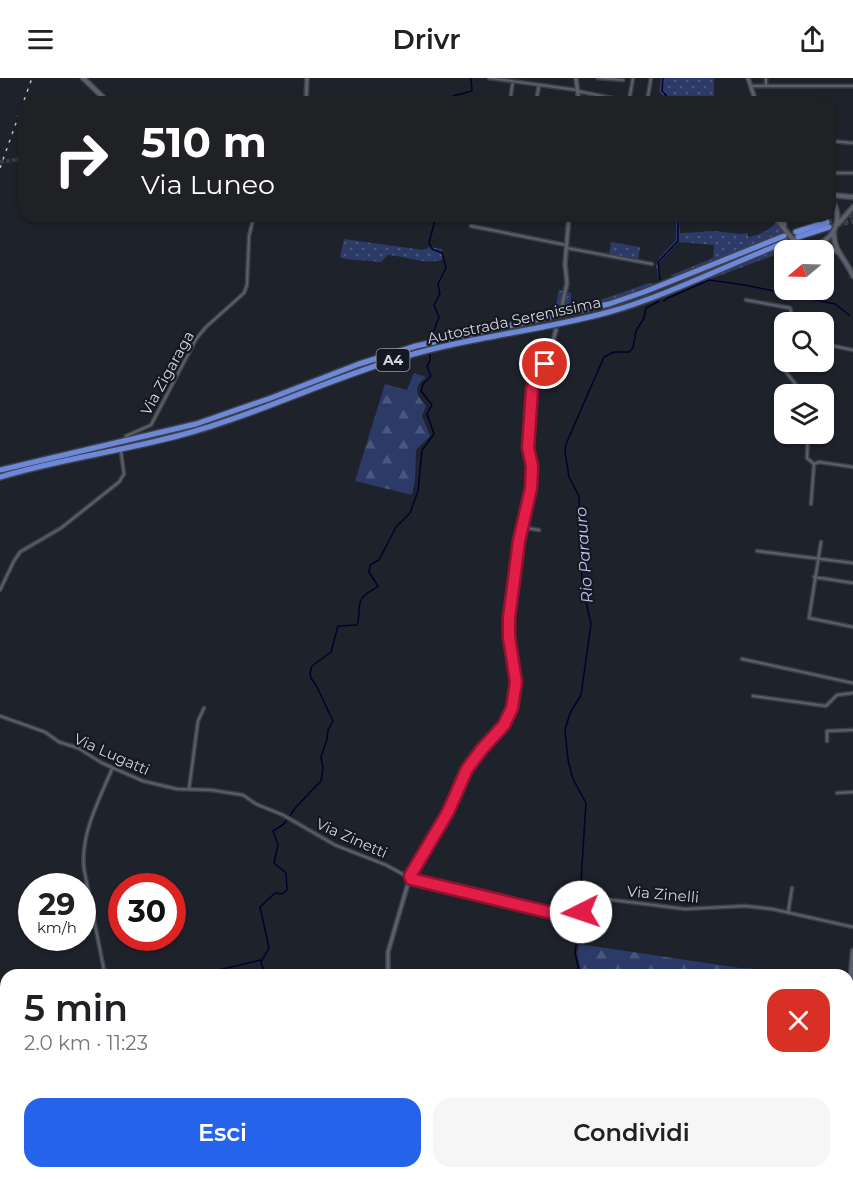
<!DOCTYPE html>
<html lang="it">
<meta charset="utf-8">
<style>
body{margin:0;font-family:Montserrat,sans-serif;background:#f6f6f6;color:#202124;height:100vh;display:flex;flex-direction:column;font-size:22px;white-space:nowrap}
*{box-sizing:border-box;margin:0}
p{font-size:20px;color:#757577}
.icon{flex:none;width:33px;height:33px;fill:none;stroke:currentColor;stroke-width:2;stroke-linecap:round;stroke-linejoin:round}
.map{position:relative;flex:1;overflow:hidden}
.side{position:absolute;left:0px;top:891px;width:854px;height:210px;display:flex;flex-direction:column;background:#fff;border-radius:18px 18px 0 0;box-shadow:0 2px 4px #0004}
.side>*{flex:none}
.guide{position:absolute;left:18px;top:18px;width:818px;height:126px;border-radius:18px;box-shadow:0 2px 4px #0004;background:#202124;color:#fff;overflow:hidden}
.needle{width:39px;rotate:251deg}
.tools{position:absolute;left:774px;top:162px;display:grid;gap:12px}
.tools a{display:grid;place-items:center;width:60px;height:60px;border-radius:12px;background:#fff;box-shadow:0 2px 4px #0004;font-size:30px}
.speed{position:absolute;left:18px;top:795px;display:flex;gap:12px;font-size:30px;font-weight:700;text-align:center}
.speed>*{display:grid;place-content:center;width:78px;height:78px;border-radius:50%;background:#fff;box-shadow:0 2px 4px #0004;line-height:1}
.speed small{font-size:15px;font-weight:400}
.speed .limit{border:9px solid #d22;background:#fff;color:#111}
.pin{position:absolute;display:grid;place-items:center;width:51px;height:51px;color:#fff;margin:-26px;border:3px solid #fff;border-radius:50%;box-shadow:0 2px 6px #0007}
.me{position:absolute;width:66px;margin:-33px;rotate:266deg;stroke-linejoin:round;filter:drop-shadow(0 0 4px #0008)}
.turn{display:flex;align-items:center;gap:21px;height:126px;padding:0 24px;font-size:27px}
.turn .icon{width:78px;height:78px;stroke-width:2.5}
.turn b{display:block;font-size:42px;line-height:51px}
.round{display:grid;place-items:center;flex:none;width:63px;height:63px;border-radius:18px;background:#f6f6f6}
.overview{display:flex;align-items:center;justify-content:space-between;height:102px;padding:0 24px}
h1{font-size:36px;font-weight:600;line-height:45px}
.action{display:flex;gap:12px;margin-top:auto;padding:12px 24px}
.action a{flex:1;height:69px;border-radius:18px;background:#2563eb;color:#fff;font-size:24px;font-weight:600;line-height:69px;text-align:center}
.action a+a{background:#f6f6f6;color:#202124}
header{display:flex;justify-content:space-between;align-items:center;height:78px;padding:0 24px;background:#fff;font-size:27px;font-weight:600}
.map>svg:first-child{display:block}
.grass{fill:url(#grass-dots)}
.forest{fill:url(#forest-firs)}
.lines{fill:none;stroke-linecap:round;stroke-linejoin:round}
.stream{stroke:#02002c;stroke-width:1.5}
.secondary-tunnel{stroke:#393d46;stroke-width:4;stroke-dasharray:4 2;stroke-linecap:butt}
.motorway-tunnel{stroke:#393d46;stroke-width:5;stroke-dasharray:5 2.5;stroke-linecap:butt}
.minor-casing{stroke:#3d4048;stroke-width:5}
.tertiary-casing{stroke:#3d4048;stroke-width:6}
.secondary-casing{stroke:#3d4048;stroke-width:7}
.motorway-casing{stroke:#3d4048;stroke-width:8}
.minor{stroke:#5b5f6b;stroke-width:2}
.tertiary{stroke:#5b5f6b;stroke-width:3}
.secondary{stroke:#5b5f6b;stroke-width:4}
.motorway{stroke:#6d88d9;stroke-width:5}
.rail{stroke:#bdc0c8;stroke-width:1.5;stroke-dasharray:3 6;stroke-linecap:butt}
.route-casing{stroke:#92132f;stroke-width:15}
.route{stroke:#e11d48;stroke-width:10}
.labels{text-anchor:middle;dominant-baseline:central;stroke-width:4.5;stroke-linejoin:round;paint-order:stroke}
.shield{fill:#151822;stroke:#999ca4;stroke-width:1.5}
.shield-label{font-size:14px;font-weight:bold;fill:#d2d5dc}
.street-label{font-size:15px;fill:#d2d5dc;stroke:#151822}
.water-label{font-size:16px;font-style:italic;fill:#bac8f0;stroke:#151822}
</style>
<header><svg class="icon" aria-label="menu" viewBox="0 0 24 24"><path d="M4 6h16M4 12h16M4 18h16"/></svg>Drivr<svg class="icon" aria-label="share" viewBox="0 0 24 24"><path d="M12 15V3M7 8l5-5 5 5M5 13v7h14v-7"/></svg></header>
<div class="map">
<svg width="853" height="1101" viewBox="0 0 853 1101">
<defs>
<pattern id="grass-dots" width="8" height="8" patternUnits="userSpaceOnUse" patternTransform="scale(1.5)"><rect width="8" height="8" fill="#2c3a67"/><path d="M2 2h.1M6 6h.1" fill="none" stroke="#4a567c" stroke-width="1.8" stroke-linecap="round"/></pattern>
<pattern id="forest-firs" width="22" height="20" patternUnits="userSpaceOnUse" patternTransform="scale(1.5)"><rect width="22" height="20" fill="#2c3a67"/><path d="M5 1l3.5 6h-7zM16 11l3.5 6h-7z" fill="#4a567c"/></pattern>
</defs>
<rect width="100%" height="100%" fill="#1e222b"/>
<path class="grass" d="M661,0H714V22L668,24L659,13Z
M676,138H679L680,155H684L714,153L740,156L748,155V159C759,156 769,154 776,144L787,159L795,167L794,170L705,203L699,202L787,167L783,155L676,198H669L713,180L714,167L679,164L659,185L660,205L656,187L660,179L676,162Z
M344,161L423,172L430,169L442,171L443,181C427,188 405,178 388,177L381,184L345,181L340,179Z
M611,164L640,169L638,183L609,177Z
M649,205L656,206L605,224L554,236L559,212L571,215V222L575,228L600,222Z"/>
<path class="forest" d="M414,295L426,299C413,309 416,317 426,328L422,338L430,358L416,372L415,402L412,417L355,403L385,306L407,312Z
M579,866L740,890L844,897H582L577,876Z"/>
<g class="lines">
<path class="stream" d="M663,0L662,13L672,24
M450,24L453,18L472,13L471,0
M660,202L658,184L678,163V138
M664,223L668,220L709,202L745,207L835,226L849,237
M432,258L439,239L434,227L440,216L438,206L446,190L442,175L432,171L429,165L436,138
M579,834L586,725L573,701L568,682L565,652L570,635L581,617L591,546L582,506L579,418L569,399L565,374L566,366L604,279L614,274H629L633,270L636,253L644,240L646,230L659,223
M579,841L575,875L580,897
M197,897L261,882
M265,897L261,884L269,870L260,829L275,815L282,816L287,812L286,795L274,785L278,767L273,753L284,746L296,729L321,703L323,690L321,679L327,661L328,652L333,643L317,609L311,600L310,595L312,588L331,574L338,548L357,547C361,538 356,524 365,517C368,514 374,512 378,508L369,494L370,487L379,482L396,449L410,435L418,413L422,372L434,356L427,336L432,327L421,313L423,306L431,298L427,288L430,283V276
M124,1095V1101
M407,1095L409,1100
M646,1095L650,1101
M394,1101L398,1095"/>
<path class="secondary-tunnel" d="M0,84L20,81"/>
<path class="motorway-tunnel" d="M827,144L853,137
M829,149L853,143"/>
<defs>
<path id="minor" d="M489,0L577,12
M598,0L623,2
M766,0V8
M751,8H853
M577,13L632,24
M510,23L513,3
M552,23L559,24
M629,23L633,0
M536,24L539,7
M647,24L651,0
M734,24V20
M830,63L853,65
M830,95H853
M471,148L566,167
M567,170L652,186
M746,222L790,230L791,234L788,244
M824,266L853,272
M784,269L783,290L803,316
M808,356L807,380L814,386
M126,358L151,347L196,261L206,249L244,215L247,207L249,158L254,138
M811,426L814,386L819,384L853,389
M521,449L539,452
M580,461H582
M821,464L809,540L853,549
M757,473L853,485
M814,499L853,505
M0,512L14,483L20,474L61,450L119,404L124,396L121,374
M742,581L853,605
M753,618L826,628L837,617L853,615
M0,638L45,654L59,664L78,670L102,685L143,703L177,711L211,712L243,717L256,726L283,737L335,767L386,787L408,799
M827,663V653L853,652
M189,711L198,643L204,630
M837,715L853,714
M411,801L573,840L580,837L582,824L589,819L685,831L745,828L772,831L853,849
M788,835L792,810
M105,897L84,791C80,757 99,722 112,691
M165,1095L168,1101
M353,1095L355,1101
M499,1095L502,1101
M791,1095L792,1101"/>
<path id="tertiary" d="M576,0L579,24
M748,0L756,24
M306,24L307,0
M561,232L567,205L565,186L569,138
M410,798L446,738L467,691L476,678L504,647L512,630L516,604L509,559V540L519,463L531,410L532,389L528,370L532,310L536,297L548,280L556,252
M410,798L411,801L409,802L408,800Z
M388,897V874L409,802
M342,1101L352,1095"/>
<path id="secondary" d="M83,0L108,24
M20,81H24
M830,117L853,119
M772,138C784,145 786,159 799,165C815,172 820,161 839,175
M783,138L784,148
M838,146L853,129
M834,155C833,172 847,183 853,198
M819,166C838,157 843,136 830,120
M848,940L851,936L849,923L853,873
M848,984L853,1005
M848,1043L853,1041
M411,1101L412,1095"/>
<path id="motorway" d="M796,154L827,144
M798,159L829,149
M0,392L196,346L271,320L359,286L416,268L609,226L644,214L784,158
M0,399C60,381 122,373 181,357C256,337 326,302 400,280C468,259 540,253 609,234C669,217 727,187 786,164"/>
</defs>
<use href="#minor" class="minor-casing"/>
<use href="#tertiary" class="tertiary-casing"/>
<use href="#secondary" class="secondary-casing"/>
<use href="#motorway" class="motorway-casing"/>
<use href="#minor" class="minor"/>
<use href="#tertiary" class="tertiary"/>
<use href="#secondary" class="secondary"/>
<use href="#motorway" class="motorway"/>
<path class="rail" d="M0,90L32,0"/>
</g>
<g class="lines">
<defs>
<path id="route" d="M545,286L536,297L532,311L528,370L532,388L531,410L519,463L509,540V559L516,604L512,630L504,647L482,671L467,691L448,734L410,798L411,801L573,840L579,838L581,834"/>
</defs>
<use href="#route" class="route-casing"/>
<use href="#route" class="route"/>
</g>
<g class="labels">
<rect class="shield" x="376.5" y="271" width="33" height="22" rx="4.5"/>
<g class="shield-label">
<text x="393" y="282">A4</text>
</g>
<g class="street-label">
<text transform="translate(514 242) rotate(-12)">Autostrada Serenissima</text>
<text transform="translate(167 295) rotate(-61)">Via Zigaraga</text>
<text transform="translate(112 676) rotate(24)">Via Lugatti</text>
<text transform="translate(352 760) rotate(24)">Via Zinetti</text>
<text transform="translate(663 816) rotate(5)">Via Zinelli</text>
</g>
<g class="water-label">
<text transform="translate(584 477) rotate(-94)">Rio Parauro</text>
</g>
</g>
</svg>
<div class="tools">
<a><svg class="needle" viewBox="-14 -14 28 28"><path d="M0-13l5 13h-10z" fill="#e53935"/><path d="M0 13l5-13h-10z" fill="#757577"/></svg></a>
<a><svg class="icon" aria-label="search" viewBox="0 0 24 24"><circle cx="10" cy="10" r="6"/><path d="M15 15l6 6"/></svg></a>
<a><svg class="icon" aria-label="layers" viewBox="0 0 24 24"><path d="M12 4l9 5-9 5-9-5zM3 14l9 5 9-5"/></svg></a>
</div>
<div class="speed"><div>29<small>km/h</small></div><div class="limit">30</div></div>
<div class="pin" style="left:545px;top:286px;background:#d93025"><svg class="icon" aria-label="arrive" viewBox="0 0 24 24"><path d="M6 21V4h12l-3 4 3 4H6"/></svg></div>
<svg class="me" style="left:581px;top:834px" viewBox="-20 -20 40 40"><circle r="19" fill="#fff"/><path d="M0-13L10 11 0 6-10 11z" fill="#e11d48"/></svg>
<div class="guide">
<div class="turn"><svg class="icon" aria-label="right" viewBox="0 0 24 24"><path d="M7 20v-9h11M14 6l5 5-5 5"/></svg><div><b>510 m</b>Via Luneo</div></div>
</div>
<section class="side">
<div class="overview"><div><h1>5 min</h1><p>2.0 km · 11:23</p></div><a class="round" style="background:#d93025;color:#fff"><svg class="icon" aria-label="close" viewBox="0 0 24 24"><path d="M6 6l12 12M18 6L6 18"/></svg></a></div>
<div class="action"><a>Esci</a><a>Condividi</a></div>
</section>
</div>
